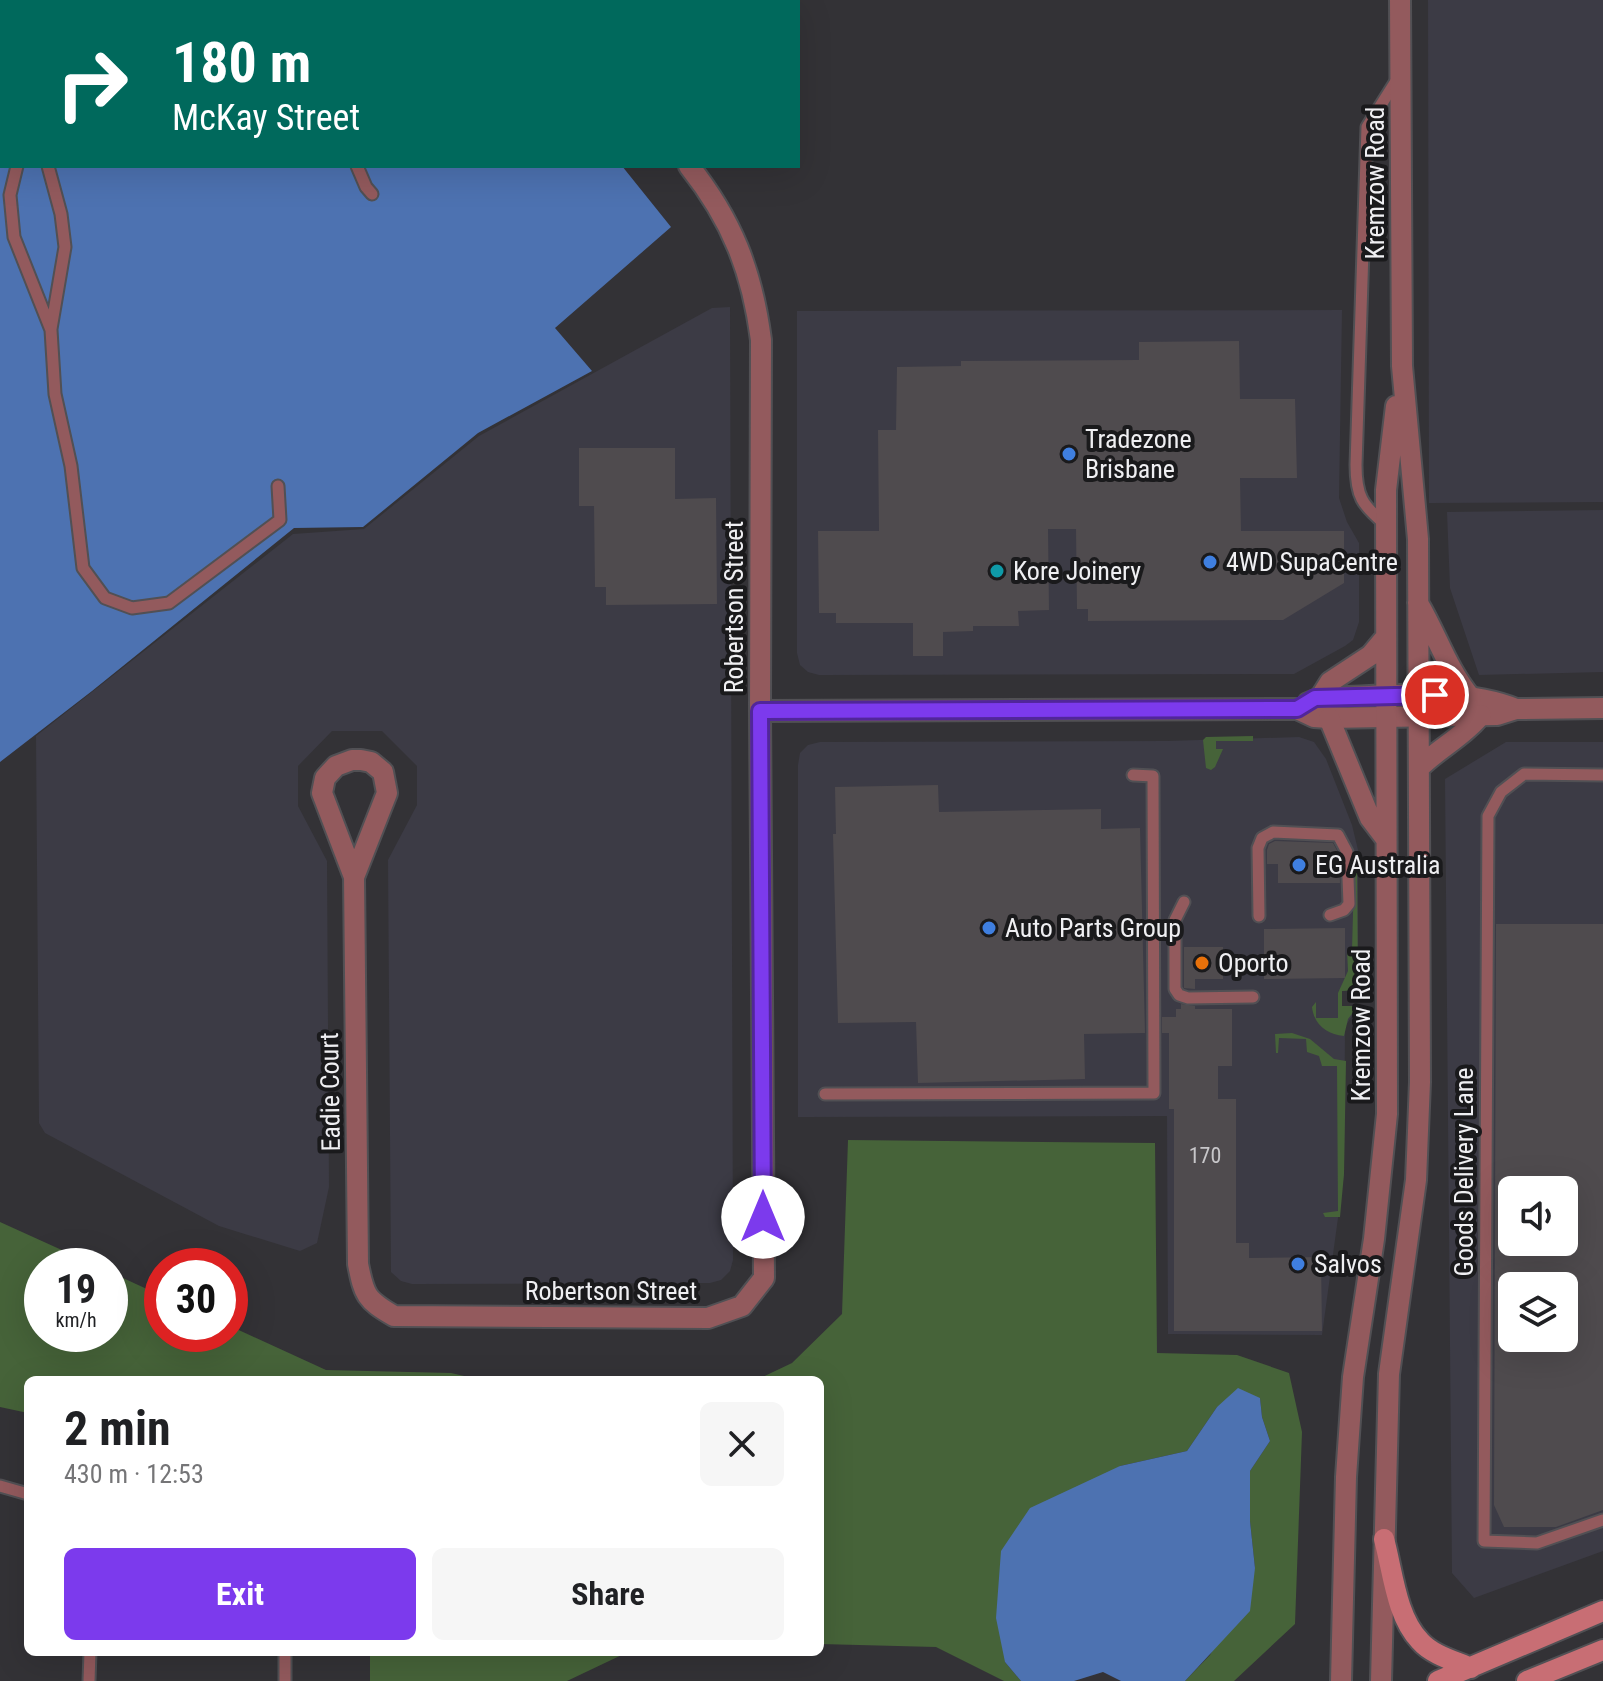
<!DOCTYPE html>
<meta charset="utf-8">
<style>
body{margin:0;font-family:"Roboto Condensed",sans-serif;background:#f6f6f6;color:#202124;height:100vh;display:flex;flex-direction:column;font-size:30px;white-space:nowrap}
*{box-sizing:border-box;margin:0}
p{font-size:26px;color:#757577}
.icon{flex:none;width:44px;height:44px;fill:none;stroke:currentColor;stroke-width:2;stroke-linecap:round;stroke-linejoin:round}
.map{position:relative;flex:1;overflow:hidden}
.drawer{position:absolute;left:24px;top:1376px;width:800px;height:280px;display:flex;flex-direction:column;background:#fff;border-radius:12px;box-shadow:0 8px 32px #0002}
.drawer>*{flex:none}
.hud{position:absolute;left:0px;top:0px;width:800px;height:168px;box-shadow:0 8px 32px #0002;background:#00695c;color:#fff;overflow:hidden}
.buttons{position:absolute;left:1498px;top:1176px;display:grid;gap:16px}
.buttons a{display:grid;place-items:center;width:80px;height:80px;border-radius:12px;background:#fff;box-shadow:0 8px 32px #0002;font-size:40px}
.speed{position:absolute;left:24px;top:1248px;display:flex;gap:16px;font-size:40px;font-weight:700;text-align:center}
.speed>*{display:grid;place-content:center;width:104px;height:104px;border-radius:50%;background:#fff;box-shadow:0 8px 32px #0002;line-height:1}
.speed small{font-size:20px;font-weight:400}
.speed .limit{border:12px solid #d22;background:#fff;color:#111}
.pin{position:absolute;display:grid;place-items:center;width:68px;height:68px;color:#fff;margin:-34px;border:4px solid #fff;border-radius:50%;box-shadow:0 2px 8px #0007}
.me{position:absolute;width:88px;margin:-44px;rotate:0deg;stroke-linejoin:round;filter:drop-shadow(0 0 6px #0008)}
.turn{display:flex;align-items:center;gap:28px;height:168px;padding:0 40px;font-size:36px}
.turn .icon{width:104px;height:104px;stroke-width:2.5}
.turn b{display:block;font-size:56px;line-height:68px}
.round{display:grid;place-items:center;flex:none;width:84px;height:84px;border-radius:12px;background:#f6f6f6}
.overview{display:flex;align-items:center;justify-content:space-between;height:136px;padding:0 40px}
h1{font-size:48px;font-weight:700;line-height:60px}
.primary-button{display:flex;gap:16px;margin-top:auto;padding:16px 40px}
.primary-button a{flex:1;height:92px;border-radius:12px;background:#7c3aed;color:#fff;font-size:32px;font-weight:700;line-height:92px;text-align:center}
.primary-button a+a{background:#f6f6f6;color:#202124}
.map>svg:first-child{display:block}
.built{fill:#3c3b45;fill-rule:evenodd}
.green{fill:#466339}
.water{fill:#4d72b1}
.building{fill:#4f4b4e;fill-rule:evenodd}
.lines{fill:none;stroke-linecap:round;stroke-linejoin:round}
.service-casing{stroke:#515054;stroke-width:15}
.minor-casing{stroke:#515054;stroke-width:24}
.tertiary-casing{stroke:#515054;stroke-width:24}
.secondary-casing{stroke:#515054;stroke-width:24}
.service{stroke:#935a5d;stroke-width:11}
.minor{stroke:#935a5d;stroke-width:20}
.tertiary{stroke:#935a5d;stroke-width:20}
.secondary{stroke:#c86e74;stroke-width:20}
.route-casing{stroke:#51269a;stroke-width:20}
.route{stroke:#7c3aed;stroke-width:14}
.shop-dot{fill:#3f7fe0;stroke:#1a1a1c;stroke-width:3}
.culture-dot{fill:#0f9aa8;stroke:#1a1a1c;stroke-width:3}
.food-dot{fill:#e8710a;stroke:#1a1a1c;stroke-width:3}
.labels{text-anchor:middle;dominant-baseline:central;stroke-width:8;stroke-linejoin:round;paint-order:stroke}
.number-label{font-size:22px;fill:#c7c6c9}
.street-label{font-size:26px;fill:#efeff2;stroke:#1a1a1c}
.poi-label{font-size:26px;fill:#efeff2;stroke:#1a1a1c;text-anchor:start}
</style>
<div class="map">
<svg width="1603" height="1681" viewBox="0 0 1603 1681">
<rect width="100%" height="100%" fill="#333236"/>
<path class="built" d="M1428,0H1603V502L1429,503Z
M730,307L733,1260L730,1271L721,1280L710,1283L412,1284L401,1281L391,1272L388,860L417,805V766L382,731H332L298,766V806L327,861L329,1187L317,1243L300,1251L219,1226L45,1133L39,1123L36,736L293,534L364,529L479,436L712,308Z
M1342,310L1339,498L1347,522L1359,543V622L1353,640L1345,646L1294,674L819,675L808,672L800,665L797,653V311Z
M1603,510V672L1479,675L1450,588L1447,512Z
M1299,737L1314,742L1326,759L1352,825L1358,850V990L1342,991L1341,1003L1342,1006H1358L1345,1027L1344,1174L1322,1335L1168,1334L1167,1116L798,1117V765L800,753L808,745L820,742L1167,741Z
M1506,742H1603V1551L1474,1598L1452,1573L1445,779ZM1512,1190H1564V1242H1512ZM1512,1286H1564V1338H1512Z"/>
<path class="green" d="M1253,736V741H1216V749H1223L1215,767L1211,770L1206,768L1203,740L1206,737Z
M1351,860L1357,861L1358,990L1342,991V1006H1358L1348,1019L1344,1036C1327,1034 1314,1025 1312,1007L1316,1002V1018H1338V993L1348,971L1347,950H1352L1354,877Z
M1292,1033L1310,1039L1334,1059L1346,1061L1344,1174L1340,1217H1325L1323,1213L1338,1211L1337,1066H1322L1319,1056L1307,1052L1306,1039L1279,1038L1278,1053H1276L1275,1034Z
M848,1140L1155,1143L1157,1353L1237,1355L1289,1373L1302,1432L1295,1624L1234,1681H1185L1210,1655L1255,1568L1250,1521V1471L1270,1441L1262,1417L1260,1398L1217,1407L1187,1451L1120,1466L1005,1662L1021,1681H1004L936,1647L820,1644V1380H756L792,1363L842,1314Z
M0,1222L97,1266H42V1334H110V1272L162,1296V1334H230V1326L326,1370L451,1373L482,1380H28V1413L0,1407Z
M370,1652H628L567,1681H370Z"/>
<path class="water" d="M0,0L490,2H2V166H622L671,227L555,328L592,371L478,433L363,527L294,528L92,691L0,762Z
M1238,1388L1260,1398L1262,1417L1270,1441L1250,1471V1521L1255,1568L1250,1611L1185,1681H1121L1103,1672L1074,1681H1021L1005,1662L996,1618L1001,1551L1030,1508L1120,1466L1187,1451L1217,1407Z"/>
<path class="building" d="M1239,341L1240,399H1295L1297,478H1240L1241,531H1344V583L1283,620L1088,621V609H1077L1076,529H1048L1049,610L1018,611L1019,626H973V631L943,632V656H913V623H836V613H819L818,531H879L878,430H896L897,367L961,366V361L1139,360V342Z
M579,448H675V499L716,498L717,604L606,605V587H595L594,506H579Z
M938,785L939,812L1101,809V829L1140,828L1145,1033L1084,1034L1085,1079L918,1083L916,1022L838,1023L833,834H836L835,787Z
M1275,841L1333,843L1339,854L1340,883H1278V864H1267V850L1269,844Z
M1496,924H1603V1510L1556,1527H1504L1494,1505ZM1512,1190H1564V1242H1512ZM1512,1286H1564V1338H1512Z
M1345,928V978L1264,979V929Z
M1184,947H1223V979H1195V989L1184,988Z
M1181,1004L1195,1006V1009H1232V1066H1218V1099H1236V1243H1249V1258L1321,1257L1322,1331H1174V1109H1169V1033H1162V1017H1176V1009H1181Z"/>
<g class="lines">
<defs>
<path id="service" d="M37,0V2
M64,0V2
M295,0L296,2
M362,0L363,2
M462,2L465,0
M17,166L10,195L14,237L51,330L55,394L71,466L83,568L105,598L132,608L169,603L280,520L278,486
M48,166L61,214L65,247L51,329
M357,166L366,187L372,194
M1385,524C1362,505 1356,496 1356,465L1367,127L1398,78
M1603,775L1524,774L1501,792L1488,816L1484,1541L1537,1543L1603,1520
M1184,902L1175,920V989L1179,995L1188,998L1253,997
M1259,916L1258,848L1262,838L1273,832L1338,835L1347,852L1349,904L1344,910L1330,915
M825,1094L1154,1093L1153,776L1133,775
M0,1486L28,1494
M89,1681L90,1652
M285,1681V1652"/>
<path id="minor" d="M549,0L550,2
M1308,703L1320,698C1379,697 1462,686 1516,709
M760,711L1297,709L1314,717L1329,718L1497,715L1516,709L1603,708
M354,877L387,793L383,772L371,762L361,760H352L336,766L325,778L322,793L354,877L358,1264C364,1295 366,1300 394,1316L708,1318L742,1306L764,1278L760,711L761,340C752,271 732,220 689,166"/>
<path id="tertiary" d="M1418,603C1437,635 1447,669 1471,698
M1320,698L1330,682L1371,655L1386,637
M1329,718L1370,818L1386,839
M1419,768C1439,748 1463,737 1481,715
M1341,1681L1346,1477L1353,1377L1374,1239L1387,1114L1386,490L1396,406
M1381,1681L1389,1374L1416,1180L1420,1082L1418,539L1402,366L1400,0"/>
<path id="secondary" d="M1384,1539C1393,1572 1396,1616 1420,1641C1432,1655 1455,1661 1471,1668
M1438,1681L1603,1611
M1527,1681L1603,1650"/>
</defs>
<use href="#service" class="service-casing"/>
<use href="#minor" class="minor-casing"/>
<use href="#tertiary" class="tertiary-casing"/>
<use href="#secondary" class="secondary-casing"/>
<use href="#service" class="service"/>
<use href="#minor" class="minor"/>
<use href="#tertiary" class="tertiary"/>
<use href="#secondary" class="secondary"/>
</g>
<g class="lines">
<defs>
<path id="route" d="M763,1217L760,711L1297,709L1315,698L1435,695"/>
</defs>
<use href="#route" class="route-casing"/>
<use href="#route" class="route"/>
</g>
<g class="shop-dot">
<circle cx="1069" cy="454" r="8"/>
<circle cx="1210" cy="562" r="8"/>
<circle cx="1299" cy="865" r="8"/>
<circle cx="989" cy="928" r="8"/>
<circle cx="1298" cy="1264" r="8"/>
</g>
<circle class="culture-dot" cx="997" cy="571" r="8"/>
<circle class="food-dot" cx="1202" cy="963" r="8"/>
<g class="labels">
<g class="number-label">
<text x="1205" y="1155">170</text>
</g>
<g class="street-label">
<text transform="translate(1375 183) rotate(-90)">Kremzow Road</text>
<text transform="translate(734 607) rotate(-90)">Robertson Street</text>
<text transform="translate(1361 1025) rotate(-90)">Kremzow Road</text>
<text transform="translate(330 1092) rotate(-91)">Eadie Court</text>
<text transform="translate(1464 1172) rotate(-90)">Goods Delivery Lane</text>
<text x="611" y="1291">Robertson Street</text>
</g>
<g class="poi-label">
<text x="1085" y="439">Tradezone<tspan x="1085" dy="30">Brisbane</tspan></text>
<text x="1226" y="562">4WD SupaCentre</text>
<text x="1013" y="571">Kore Joinery</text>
<text x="1315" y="865">EG Australia</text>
<text x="1005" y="928">Auto Parts Group</text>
<text x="1218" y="963">Oporto</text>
<text x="1314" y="1264">Salvos</text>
</g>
</g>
</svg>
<div class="buttons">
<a><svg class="icon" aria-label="sound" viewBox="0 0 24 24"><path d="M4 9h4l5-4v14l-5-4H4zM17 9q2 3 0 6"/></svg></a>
<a><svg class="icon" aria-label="layers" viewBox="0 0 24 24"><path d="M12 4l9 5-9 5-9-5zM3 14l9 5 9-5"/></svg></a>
</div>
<div class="speed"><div>19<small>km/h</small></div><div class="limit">30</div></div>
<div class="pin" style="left:1435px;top:695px;background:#d93025"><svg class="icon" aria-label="arrive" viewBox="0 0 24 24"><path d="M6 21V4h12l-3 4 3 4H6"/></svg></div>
<svg class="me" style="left:763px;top:1217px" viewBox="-20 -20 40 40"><circle r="19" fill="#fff"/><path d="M0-13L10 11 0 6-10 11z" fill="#7c3aed"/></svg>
<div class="hud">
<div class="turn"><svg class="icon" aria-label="right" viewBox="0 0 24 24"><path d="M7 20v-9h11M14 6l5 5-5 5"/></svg><div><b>180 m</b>McKay Street</div></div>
</div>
<section class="drawer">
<div class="overview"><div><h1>2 min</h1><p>430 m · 12:53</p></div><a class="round"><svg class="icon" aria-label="close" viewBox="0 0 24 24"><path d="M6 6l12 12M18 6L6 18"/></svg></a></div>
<div class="primary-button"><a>Exit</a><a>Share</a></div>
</section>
</div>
